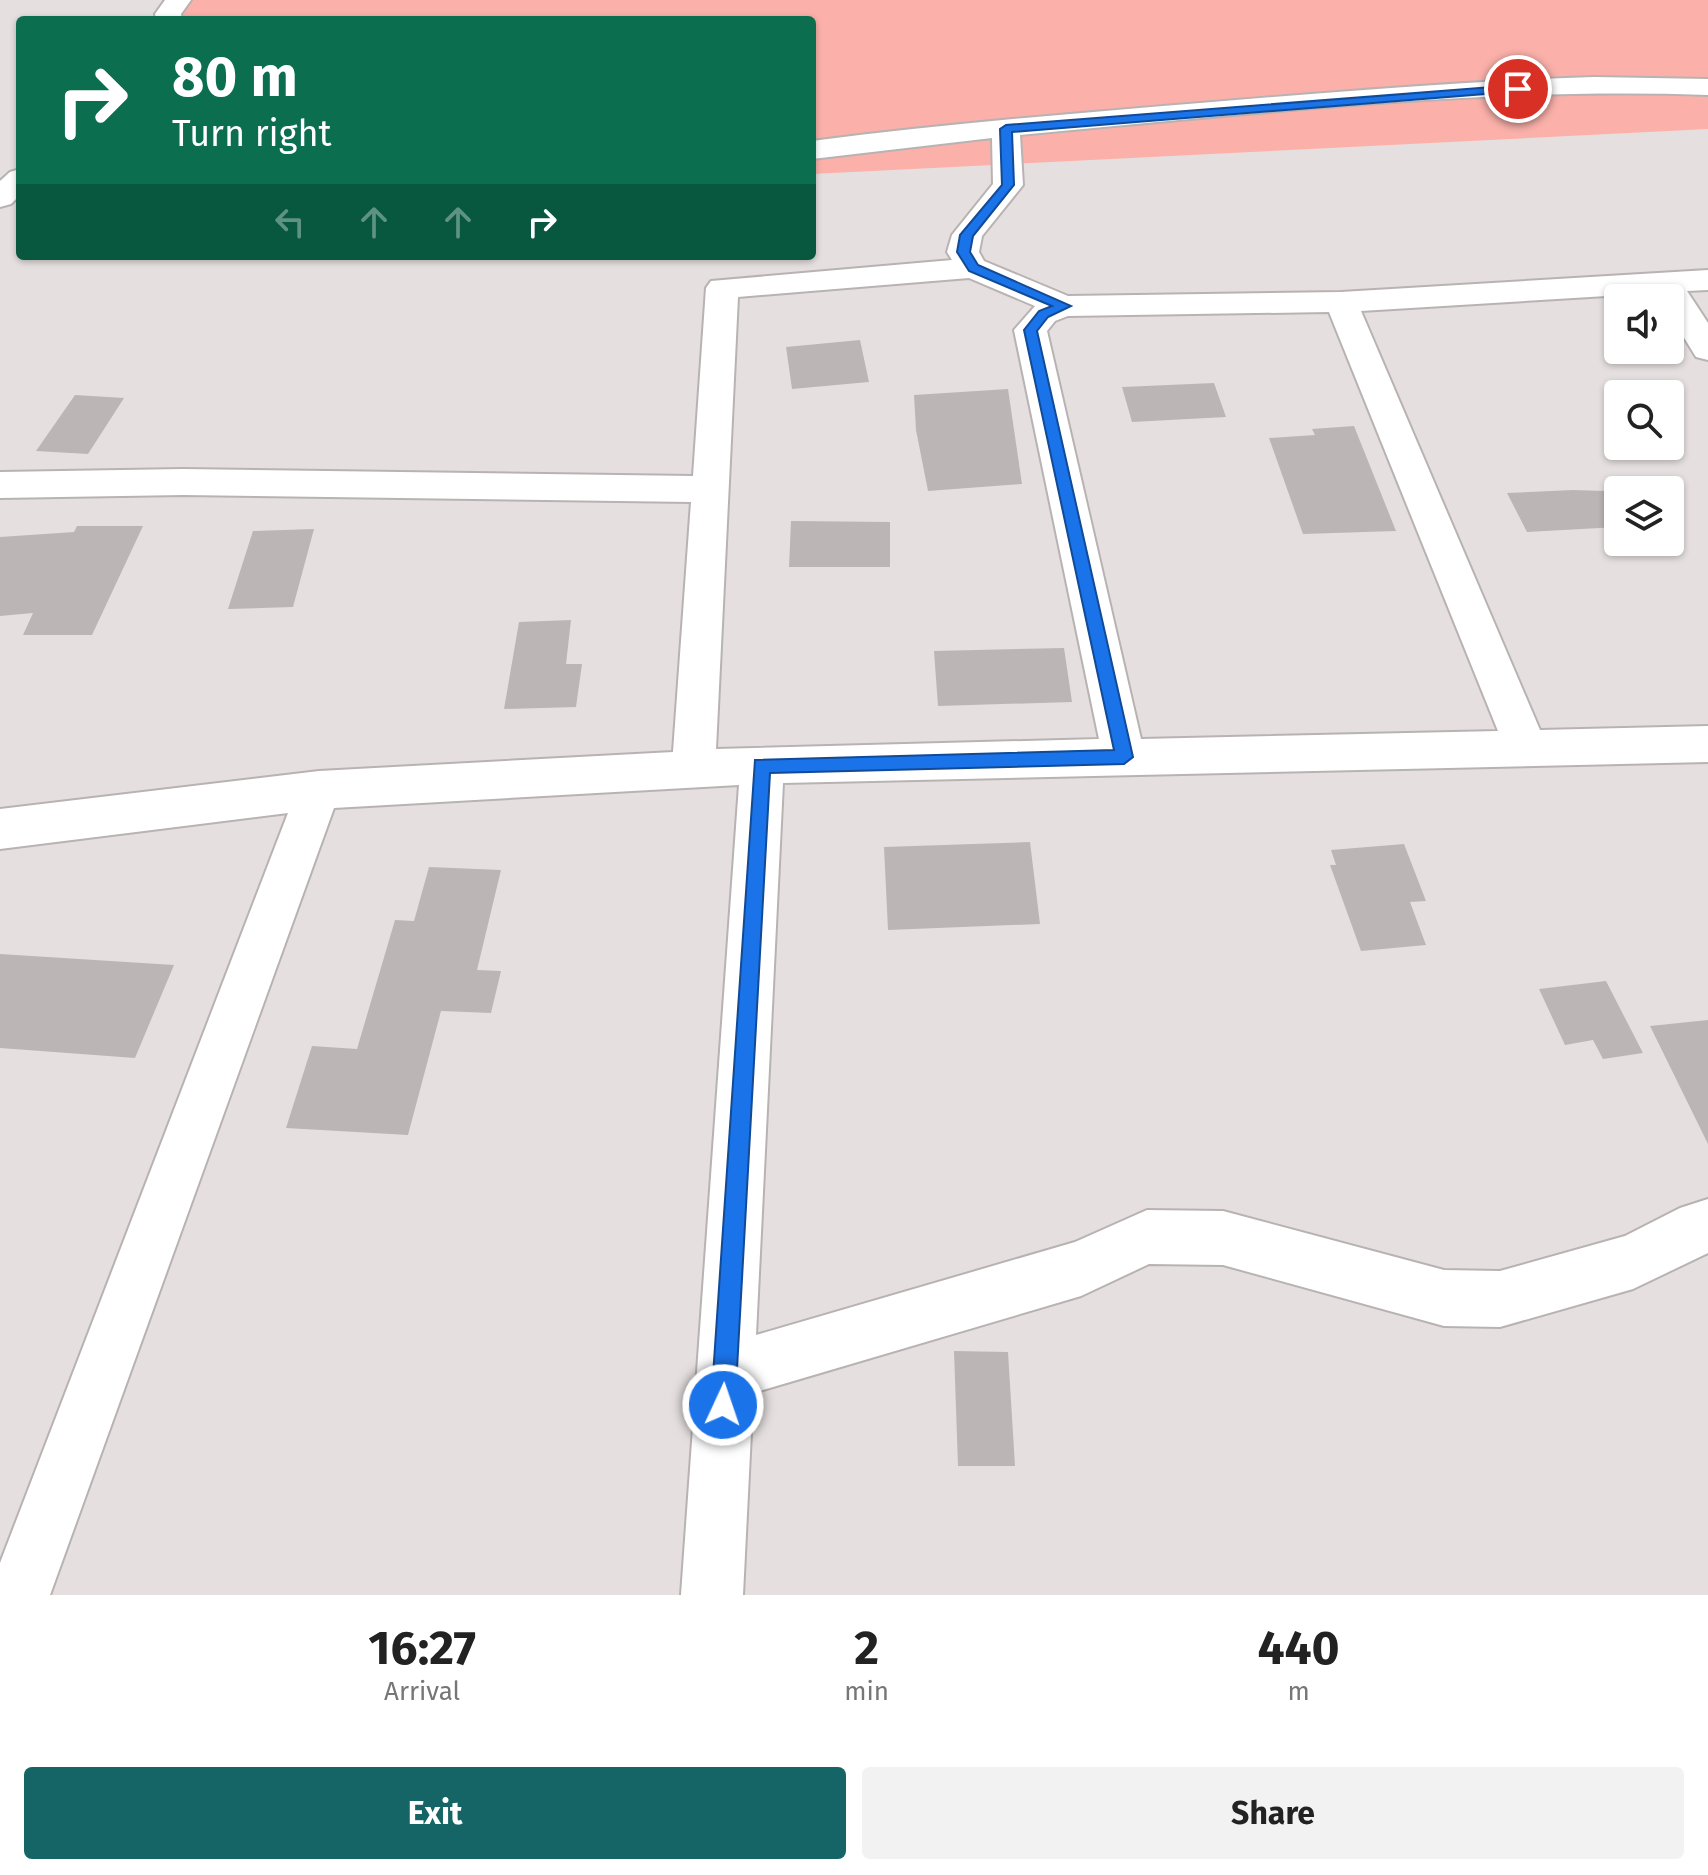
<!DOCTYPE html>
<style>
body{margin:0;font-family:"Fira Sans",sans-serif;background:#f2f2f2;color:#222;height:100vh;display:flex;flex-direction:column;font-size:30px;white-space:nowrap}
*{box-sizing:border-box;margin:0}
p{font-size:26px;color:#767676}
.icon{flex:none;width:44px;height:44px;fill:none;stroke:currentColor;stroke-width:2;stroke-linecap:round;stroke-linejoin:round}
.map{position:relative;height:1595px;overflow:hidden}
.drawer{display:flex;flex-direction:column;background:#fff;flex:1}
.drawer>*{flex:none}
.guide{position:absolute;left:16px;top:16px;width:800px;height:244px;border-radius:8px;box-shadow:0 2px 6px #0004;background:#0b6e4f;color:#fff;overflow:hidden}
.controls{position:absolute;left:1604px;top:284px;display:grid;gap:16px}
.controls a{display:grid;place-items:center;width:80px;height:80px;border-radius:8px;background:#fff;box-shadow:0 2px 6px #0004;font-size:40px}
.pin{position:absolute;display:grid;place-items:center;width:68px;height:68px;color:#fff;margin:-34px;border:4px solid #fff;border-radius:50%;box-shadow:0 2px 8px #0007}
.me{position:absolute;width:88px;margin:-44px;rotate:3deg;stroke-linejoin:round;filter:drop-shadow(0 0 6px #0008)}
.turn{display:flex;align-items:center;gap:28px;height:168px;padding:0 24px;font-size:36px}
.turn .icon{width:104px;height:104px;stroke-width:2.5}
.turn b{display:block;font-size:56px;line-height:68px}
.lanes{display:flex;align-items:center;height:76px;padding:0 24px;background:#0003;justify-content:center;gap:40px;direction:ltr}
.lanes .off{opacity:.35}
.eta{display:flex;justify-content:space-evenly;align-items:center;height:136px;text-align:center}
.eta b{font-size:48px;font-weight:700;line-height:56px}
.button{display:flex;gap:16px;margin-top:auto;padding:16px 24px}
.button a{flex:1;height:92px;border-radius:8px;background:#156566;color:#fff;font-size:32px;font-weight:700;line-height:92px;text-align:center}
.button a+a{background:#f2f2f2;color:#222}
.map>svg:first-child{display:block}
.green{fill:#fbb1aa}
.building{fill:#bbb6b5}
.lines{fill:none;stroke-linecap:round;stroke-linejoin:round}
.minor-casing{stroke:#b8b3b2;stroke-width:4}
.minor{fill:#fff;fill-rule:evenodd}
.route{fill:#1a73e8;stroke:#114b97;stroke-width:2}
</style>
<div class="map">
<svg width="1708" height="1595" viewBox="0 0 1708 1595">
<rect width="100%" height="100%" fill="#e5e0df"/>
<path class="green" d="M180,0H1708V129L812,174V20H167Z"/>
<path class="building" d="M860,340L869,382L792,389L786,347Z
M1214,383L1226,417L1132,422L1122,387Z
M1008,389L1022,484L928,491L916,430L914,395Z
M75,395L124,398L88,454L36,451Z
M1354,426L1396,531L1303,534L1269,438L1315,435L1312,429Z
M1573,490L1606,491L1618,512V527L1527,532L1507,493Z
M791,521L890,522V567H789Z
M77,526H143L92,635H23L33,613L0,616V537L74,532Z
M314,529L293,607L228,609L253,531Z
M571,620L566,664H582L576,707L504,709L519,622Z
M1064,648L1072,702L938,706L934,651Z
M1030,842L1040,924L888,930L884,847Z
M1404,844L1426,901L1410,902L1426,945L1361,951L1330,865H1336L1331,850Z
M429,867L501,870L477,970L501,971L491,1013L441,1011L408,1135L286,1128L312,1046L357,1049L395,920L414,921Z
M0,954L174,965L135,1058L0,1048Z
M1606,981L1643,1053L1603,1059L1593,1040L1565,1045L1539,989Z
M1708,1020V1144L1650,1026Z
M954,1351L1008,1352L1015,1466H958Z"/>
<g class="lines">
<defs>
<path id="minor" d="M165,0H191L181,14L182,20H156L155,14Z
M1594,77L1708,79V95C1479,87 1248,114 1020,135L1023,185L982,236L979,252L984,261L1068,296L1341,292L1708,270V290L1687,291L1708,323V360L1696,357L1670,315V298H1659L1656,293L1361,311L1540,730L1708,726V762L783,783L756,1335L1075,1242L1147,1210L1223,1211L1444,1270L1500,1271L1625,1236L1680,1208L1708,1199V1253L1633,1289L1500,1327L1444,1326L1223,1265L1149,1264L1081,1296L753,1393L743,1595H681L739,785L334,808L50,1595H0V1563L288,813L0,849V809L319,771L673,752L691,502L183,495L0,498V472L183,469L693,476L706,288L711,281L952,260L947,252L952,235L993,184L992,138L812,159V141C941,124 1070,114 1200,103C1331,92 1463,81 1594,77ZM969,278L1035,306L1014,330L1099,739L716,749L738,297ZM1329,312L1498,731L1141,739L1047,331L1055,321L1068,316Z
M20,169V195L11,204L0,207V181L10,172Z"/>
</defs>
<use href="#minor" class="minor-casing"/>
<use href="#minor" class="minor"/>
</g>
<path class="route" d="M1518,85L1522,86V91L1012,132L1014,185L973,236L970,252L978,265L1071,306L1048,317L1037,331L1133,757L1124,764L770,773L735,1405L732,1414L723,1417L715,1414L711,1405L755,760L1114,750L1024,330L1039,311L1052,306L969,271L957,252L960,235L1002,185L1000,129L1006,125Z"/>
</svg>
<div class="controls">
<a><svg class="icon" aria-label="sound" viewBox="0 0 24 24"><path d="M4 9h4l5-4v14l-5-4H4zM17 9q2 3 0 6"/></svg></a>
<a><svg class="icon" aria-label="search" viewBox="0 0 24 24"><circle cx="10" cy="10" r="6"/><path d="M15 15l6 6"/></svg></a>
<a><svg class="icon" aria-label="layers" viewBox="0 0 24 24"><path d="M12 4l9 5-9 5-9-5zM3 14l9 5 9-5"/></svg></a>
</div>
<div class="pin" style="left:1518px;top:89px;background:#d93025"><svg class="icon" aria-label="arrive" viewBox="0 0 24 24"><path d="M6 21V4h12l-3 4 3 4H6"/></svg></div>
<svg class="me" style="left:723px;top:1405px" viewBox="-20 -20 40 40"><circle r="17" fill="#1a73e8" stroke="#fff" stroke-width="3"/><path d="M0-11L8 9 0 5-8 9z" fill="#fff"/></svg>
<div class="guide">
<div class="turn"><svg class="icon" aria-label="right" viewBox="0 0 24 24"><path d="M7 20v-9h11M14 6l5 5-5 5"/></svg><div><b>80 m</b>Turn right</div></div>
<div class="lanes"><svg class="icon off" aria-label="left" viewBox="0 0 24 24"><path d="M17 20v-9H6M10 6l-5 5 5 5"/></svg><svg class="icon off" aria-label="ahead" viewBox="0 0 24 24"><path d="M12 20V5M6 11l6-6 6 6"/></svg><svg class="icon off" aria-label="ahead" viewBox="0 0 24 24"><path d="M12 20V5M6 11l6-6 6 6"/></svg><svg class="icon" aria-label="right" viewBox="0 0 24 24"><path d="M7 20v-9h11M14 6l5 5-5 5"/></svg></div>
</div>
</div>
<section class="drawer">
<div class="eta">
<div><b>16:27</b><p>Arrival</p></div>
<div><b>2</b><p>min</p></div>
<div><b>440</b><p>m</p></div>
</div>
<div class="button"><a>Exit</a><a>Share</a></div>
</section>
